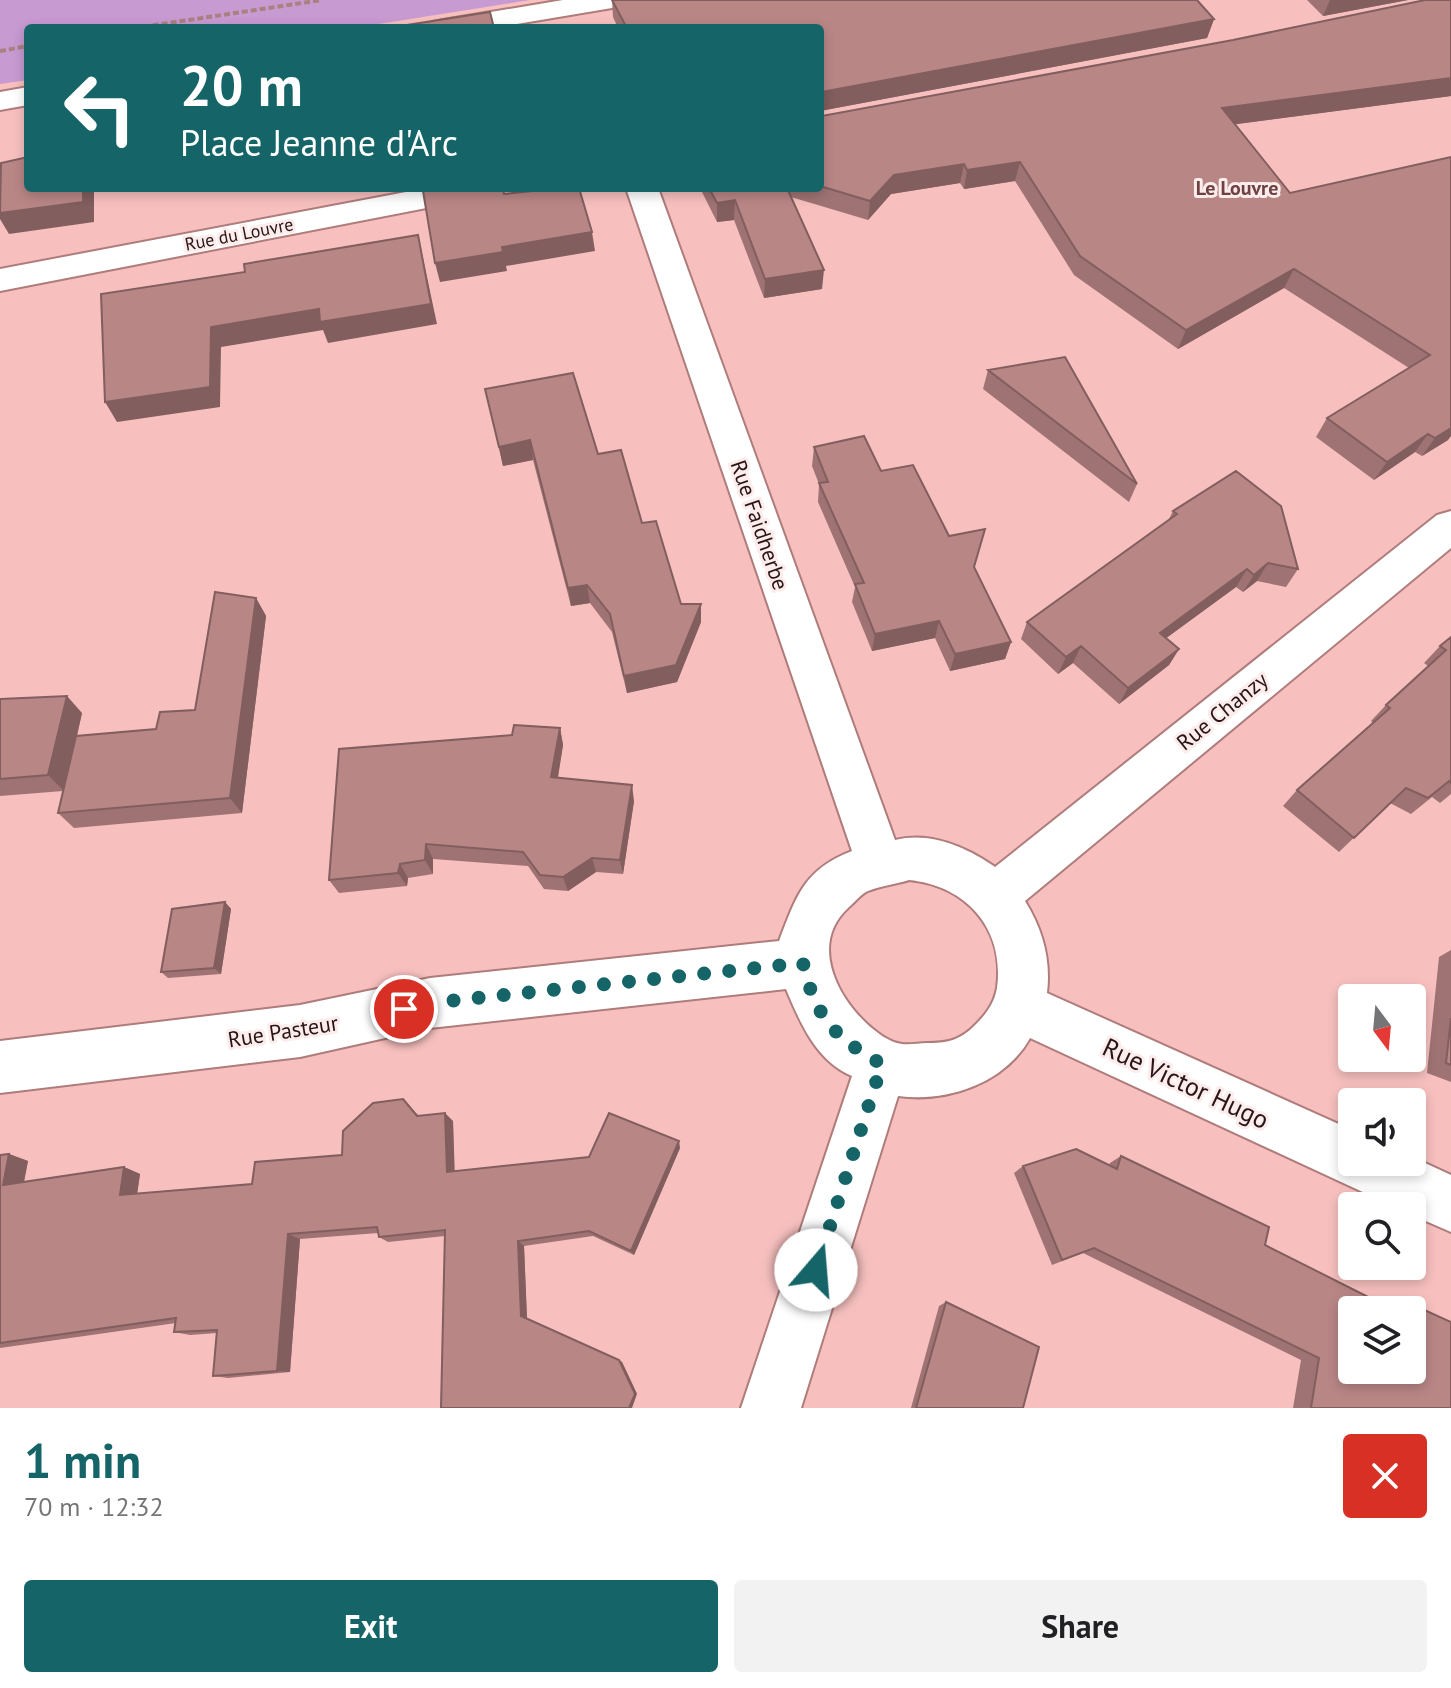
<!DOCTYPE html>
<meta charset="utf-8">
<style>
body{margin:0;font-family:"PT Sans",sans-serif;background:#f2f2f2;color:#202124;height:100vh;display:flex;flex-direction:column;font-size:30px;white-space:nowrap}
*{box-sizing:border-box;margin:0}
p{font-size:26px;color:#757577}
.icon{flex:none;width:44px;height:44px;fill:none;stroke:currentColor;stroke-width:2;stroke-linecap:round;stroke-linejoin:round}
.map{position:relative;height:1408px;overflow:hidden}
.drawer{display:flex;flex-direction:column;background:#fff;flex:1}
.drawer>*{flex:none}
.hud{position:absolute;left:24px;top:24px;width:800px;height:168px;border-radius:8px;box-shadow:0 4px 12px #0003;background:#156468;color:#fff;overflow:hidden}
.needle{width:52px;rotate:164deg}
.controls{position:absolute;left:1338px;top:984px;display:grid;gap:16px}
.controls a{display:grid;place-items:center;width:88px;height:88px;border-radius:8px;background:#fff;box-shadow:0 4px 12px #0003;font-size:40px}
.pin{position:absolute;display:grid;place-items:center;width:68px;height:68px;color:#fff;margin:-34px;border:4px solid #fff;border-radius:50%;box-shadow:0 2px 8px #0007}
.me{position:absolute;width:88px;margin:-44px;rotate:18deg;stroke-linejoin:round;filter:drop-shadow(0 0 6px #0008)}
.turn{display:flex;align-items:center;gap:28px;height:168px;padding:0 24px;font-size:36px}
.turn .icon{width:104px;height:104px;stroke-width:2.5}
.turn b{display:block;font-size:56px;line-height:68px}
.round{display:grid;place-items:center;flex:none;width:84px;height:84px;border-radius:8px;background:#f2f2f2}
.overview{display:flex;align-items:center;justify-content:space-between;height:136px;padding:0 24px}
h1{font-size:48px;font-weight:700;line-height:60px;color:#156468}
.action{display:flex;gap:16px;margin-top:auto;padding:16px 24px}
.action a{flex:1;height:92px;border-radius:8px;background:#156468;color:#fff;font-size:32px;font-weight:700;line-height:92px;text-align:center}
.action a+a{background:#f2f2f2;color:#202124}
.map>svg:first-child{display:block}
.green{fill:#c79ad1}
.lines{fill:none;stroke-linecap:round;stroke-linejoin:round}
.minor-casing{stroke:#ae7c7b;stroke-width:4}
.path{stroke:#aa8080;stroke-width:4;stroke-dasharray:6 3;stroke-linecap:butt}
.minor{fill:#fff;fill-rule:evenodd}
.wall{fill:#9f7373;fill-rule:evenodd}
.shaded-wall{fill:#825e5e}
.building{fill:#b98686;stroke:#825e5e;stroke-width:2}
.route{stroke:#156468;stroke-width:14;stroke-dasharray:0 25.2}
.labels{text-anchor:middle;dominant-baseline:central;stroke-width:6;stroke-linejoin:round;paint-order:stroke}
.far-street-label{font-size:18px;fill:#291516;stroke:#fdecec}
.far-neighbourhood-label{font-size:20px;font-weight:bold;fill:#6e4142;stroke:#fdecec}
.street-label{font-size:22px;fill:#291516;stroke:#fdecec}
.near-street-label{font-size:26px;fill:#291516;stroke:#fdecec}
</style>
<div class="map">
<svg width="1451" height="1408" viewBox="0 0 1451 1408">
<rect width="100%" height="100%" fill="#f7c0bf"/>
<path class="green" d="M0,0H530L353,28H28V80L0,84Z"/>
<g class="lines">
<defs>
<path id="minor" d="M563,0H626L622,6L612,8L493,28H429L433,22L443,20Z
M28,87V105L0,110V92Z
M427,188H494L489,195L478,198L0,291V269Z
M626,188H658L895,840C929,831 967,847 995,867L1437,515L1451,511V548L1025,901C1043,930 1051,960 1047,993L1352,1130V1162H1412V1157L1451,1175V1232L1412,1215V1206H1393L1030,1038C1005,1083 948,1103 898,1096L801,1408H741L852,1076C816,1061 800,1022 786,989L430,1028L300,1057L0,1093V1041L300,1005L430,978L779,941C796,897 804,869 852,851ZM909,880C967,886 1005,929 997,988C994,1005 984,1017 971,1029C957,1041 946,1043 927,1043C919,1043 910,1045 902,1044C888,1042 876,1032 866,1023C835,993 810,942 849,907C855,902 861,894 868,891C880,886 896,884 909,880Z"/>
</defs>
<use href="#minor" class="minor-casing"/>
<path class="path" d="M135,28L322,0
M0,51L28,46"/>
<use href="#minor" class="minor"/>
</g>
<path class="wall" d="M612,0H1197L1214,19L1207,38L820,111V28H618L613,17Z
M1307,0H1408L1323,16Z
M1451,0V96L1235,124L1290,193L1451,157L1448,440L1422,456L1415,452L1374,480L1316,437L1327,418L1409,368L1284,288L1178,349L1074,275L1015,181L964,189L960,183L891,194L868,220L791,197L822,289L764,298L734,220L717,222L700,188H820V114L822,116Z
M988,370L1137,484L1129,502L983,389Z
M485,389L598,454L642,523L681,604H701V622L677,682L627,693L612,632L590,603L571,606L533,460L503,466Z
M814,447L881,471L949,536L974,567L1011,642L1005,659L950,671L935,638L872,651L852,602L855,587L818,502L819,484L812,466Z
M1173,511L1298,569L1286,587L1257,581L1243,592L1236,587L1166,638L1179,649L1169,665L1119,704L1073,663L1058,674L1021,639L1027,622L1168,521Z
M256,598L266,616L242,813L74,828L58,813L63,791L0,796V699L82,713L77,736L156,729L195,710Z
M1451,637V794L1440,803L1432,797L1411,814L1390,803L1339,852L1283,806L1297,790L1373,723L1371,721L1386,705L1428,666L1424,663L1440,646Z
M560,728L563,745L558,778L634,801L623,874L596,872L568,891L544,889L528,866L433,859V874L408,878L407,886L339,893L329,880L512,735Z
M225,902L231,909L221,974L168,978L161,972Z
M1451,950V1082L1427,1073L1439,957Z
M403,1099L419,1116L453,1121L454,1172L680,1148L634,1255L593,1236L524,1246L527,1319L622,1362L637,1394L441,1408L445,1236L388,1242L379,1237L378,1233L300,1239L290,1372L228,1378L213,1376L217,1333L190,1335L174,1332L176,1323L0,1348V1155L9,1154L28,1161L24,1182L124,1167L140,1174L137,1194L252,1184L342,1155Z
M1076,1149L1109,1165L1110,1163L1121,1156L1269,1227L1265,1245L1388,1307L1409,1303L1451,1322V1408H1293L1301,1360L1083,1253L1052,1265L1014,1173L1023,1166ZM1352,1310H1412V1370H1352Z
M946,1302L1023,1408H911L939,1306Z"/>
<path class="shaded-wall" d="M1330,0H1408L1323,16Z
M1214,19L1207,38L820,111L821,92Z
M1451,78V96L1215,127L1222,108Z
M1020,162L1015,181L964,189L967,170Z
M964,164L960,183L891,194L868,220L870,201L894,175Z
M83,188H94V222L9,234L0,219V213Z
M735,200L734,220L717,222V203Z
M592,232L595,251L506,266L507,271L440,282L435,263L502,247Z
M418,235L437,324L328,343L323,330L221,347L220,407L117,422L105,402L211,327Z
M1294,269L1284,288L1178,349L1186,330Z
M824,270L822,289L764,298L765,279Z
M1451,428V436L1448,440L1422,456L1435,438Z
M1428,434L1415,452L1374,480L1387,462Z
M530,440L533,460L503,466L499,447Z
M1268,563L1257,581L1243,592L1254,575Z
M1247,569L1236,587L1150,650L1160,633Z
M587,585L590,603L571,606L568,588Z
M256,598L266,616L242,813L230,798Z
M701,604V622L677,682L627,693L624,676Z
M939,621L935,638L872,651L875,634Z
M1011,642L1005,659L950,671L955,654Z
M1081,646L1073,663L1058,674L1066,657Z
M1179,649L1169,665L1119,704L1128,688Z
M67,696L82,713L64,791L48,775Z
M560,728L563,745L555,793L551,777Z
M632,785L634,801L623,874L620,860Z
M426,844L433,859V874L425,860Z
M592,858L596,872L568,891L563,877Z
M400,864L408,878L407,886L398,873Z
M225,902L231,909L221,974L214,968Z
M445,1113L453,1121L455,1179L447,1172Z
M679,1141L680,1148L634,1255L631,1251Z
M9,1154L28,1161L22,1191L3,1185Z
M124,1167L140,1174L136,1201L120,1195Z
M288,1234L300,1239L290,1372L277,1371Z
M518,1241L524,1246L527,1319L521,1316Z
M619,1360L622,1362L637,1394L632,1408H629Z"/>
<path class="building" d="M612,0H1197L1214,19L821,92L820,99V28H627Z
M1425,0H1451V78L1222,108L1290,193L1451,157V428L1435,438L1428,434L1387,462L1327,418L1430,355L1294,269L1186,330L1080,256L1020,162L967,170L964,164L894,175L870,201L820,186V114L822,116L1233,40Z
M490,12L494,28H388Z
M28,157V188H83V202L0,213L1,163Z
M440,188H503L504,194L562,188H579L592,232L502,247L503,252L435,263L423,191Z
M709,188H787L824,270L765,279L735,200L717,203Z
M418,235L431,304L320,322L319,309L211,327L210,387L105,402L101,294L245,272L244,264Z
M1065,357L1137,484L988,370Z
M573,373L598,454L621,450L642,523L656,521L681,604H701L676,665L624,676L610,614L587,585L568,588L530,440L499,447L485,389Z
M864,436L881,471L913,465L949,536L985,529L974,567L1011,642L955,654L939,621L875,634L855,584L864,583L819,483L828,482L814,447Z
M1236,471L1281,506L1298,569L1268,563L1254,575L1247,569L1160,633L1179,649L1128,688L1081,646L1066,657L1027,622L1177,514L1173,511Z
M215,592L256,598L230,798L58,813L76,736L156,729L160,712L195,710Z
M1451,637V783L1449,781L1428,798L1406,788L1354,838L1297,790L1390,708L1386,705L1446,650L1440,646Z
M67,696L48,775L0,779V699Z
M514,725L560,728L551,777L632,785L620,860L592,858L563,877L540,875L523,852L426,844L425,860L400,864L398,873L329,880L339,749L512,735Z
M225,902L214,968L161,972L172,909Z
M1451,1018V1065L1446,1063Z
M403,1099L417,1116L445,1113L447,1172L589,1157L609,1113L679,1141L631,1251L589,1231L518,1241L521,1316L619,1360L635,1394L629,1408H441L445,1230L379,1237L377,1227L288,1234L277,1371L213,1376L217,1330L174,1332L176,1318L0,1343V1155L9,1154L3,1185L124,1167L120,1195L252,1184L255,1162L342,1155L343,1131L373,1103Z
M1076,1149L1117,1169L1121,1156L1269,1227L1265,1245L1394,1310H1352V1370H1412V1310H1408L1409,1303L1451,1322V1408H1311L1319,1358L1094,1248L1062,1260L1023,1166Z
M946,1302L1039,1347L1023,1408H916Z"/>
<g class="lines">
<path class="route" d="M404,1009L430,1003L803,963C815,1016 834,1038 882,1064L816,1270"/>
</g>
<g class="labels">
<g class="far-street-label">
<text transform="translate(239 234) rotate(-11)">Rue du Louvre</text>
</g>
<g class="far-neighbourhood-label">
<text x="1237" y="188">Le Louvre</text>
</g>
<g class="street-label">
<text transform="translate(760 525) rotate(71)">Rue Faidherbe</text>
<text transform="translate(1222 711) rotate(-39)">Rue Chanzy</text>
<text transform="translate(283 1031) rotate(-9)">Rue Pasteur</text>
</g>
<g class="near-street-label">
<text transform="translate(1186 1083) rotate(25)">Rue Victor Hugo</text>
</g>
</g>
</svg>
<div class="controls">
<a><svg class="needle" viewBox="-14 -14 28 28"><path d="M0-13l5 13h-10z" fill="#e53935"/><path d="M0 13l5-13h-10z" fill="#757577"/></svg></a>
<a><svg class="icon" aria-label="sound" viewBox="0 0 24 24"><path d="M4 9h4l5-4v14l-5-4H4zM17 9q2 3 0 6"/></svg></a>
<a><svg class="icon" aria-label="search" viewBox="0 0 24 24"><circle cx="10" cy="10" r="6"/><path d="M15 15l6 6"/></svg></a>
<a><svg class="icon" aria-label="layers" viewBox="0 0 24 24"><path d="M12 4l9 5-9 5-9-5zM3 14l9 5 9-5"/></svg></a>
</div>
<div class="pin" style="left:404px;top:1009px;background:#d93025"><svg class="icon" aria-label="arrive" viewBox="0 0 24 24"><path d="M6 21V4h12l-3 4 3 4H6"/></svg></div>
<svg class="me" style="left:816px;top:1270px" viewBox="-20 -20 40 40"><circle r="19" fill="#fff"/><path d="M0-13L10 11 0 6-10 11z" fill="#156468"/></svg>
<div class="hud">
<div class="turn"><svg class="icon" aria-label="left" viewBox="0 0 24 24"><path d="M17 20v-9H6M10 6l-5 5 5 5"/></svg><div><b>20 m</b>Place Jeanne d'Arc</div></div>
</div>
</div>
<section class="drawer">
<div class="overview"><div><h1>1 min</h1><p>70 m · 12:32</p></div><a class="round" style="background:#d93025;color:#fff"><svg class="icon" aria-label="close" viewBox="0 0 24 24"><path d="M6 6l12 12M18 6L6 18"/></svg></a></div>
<div class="action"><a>Exit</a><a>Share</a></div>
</section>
